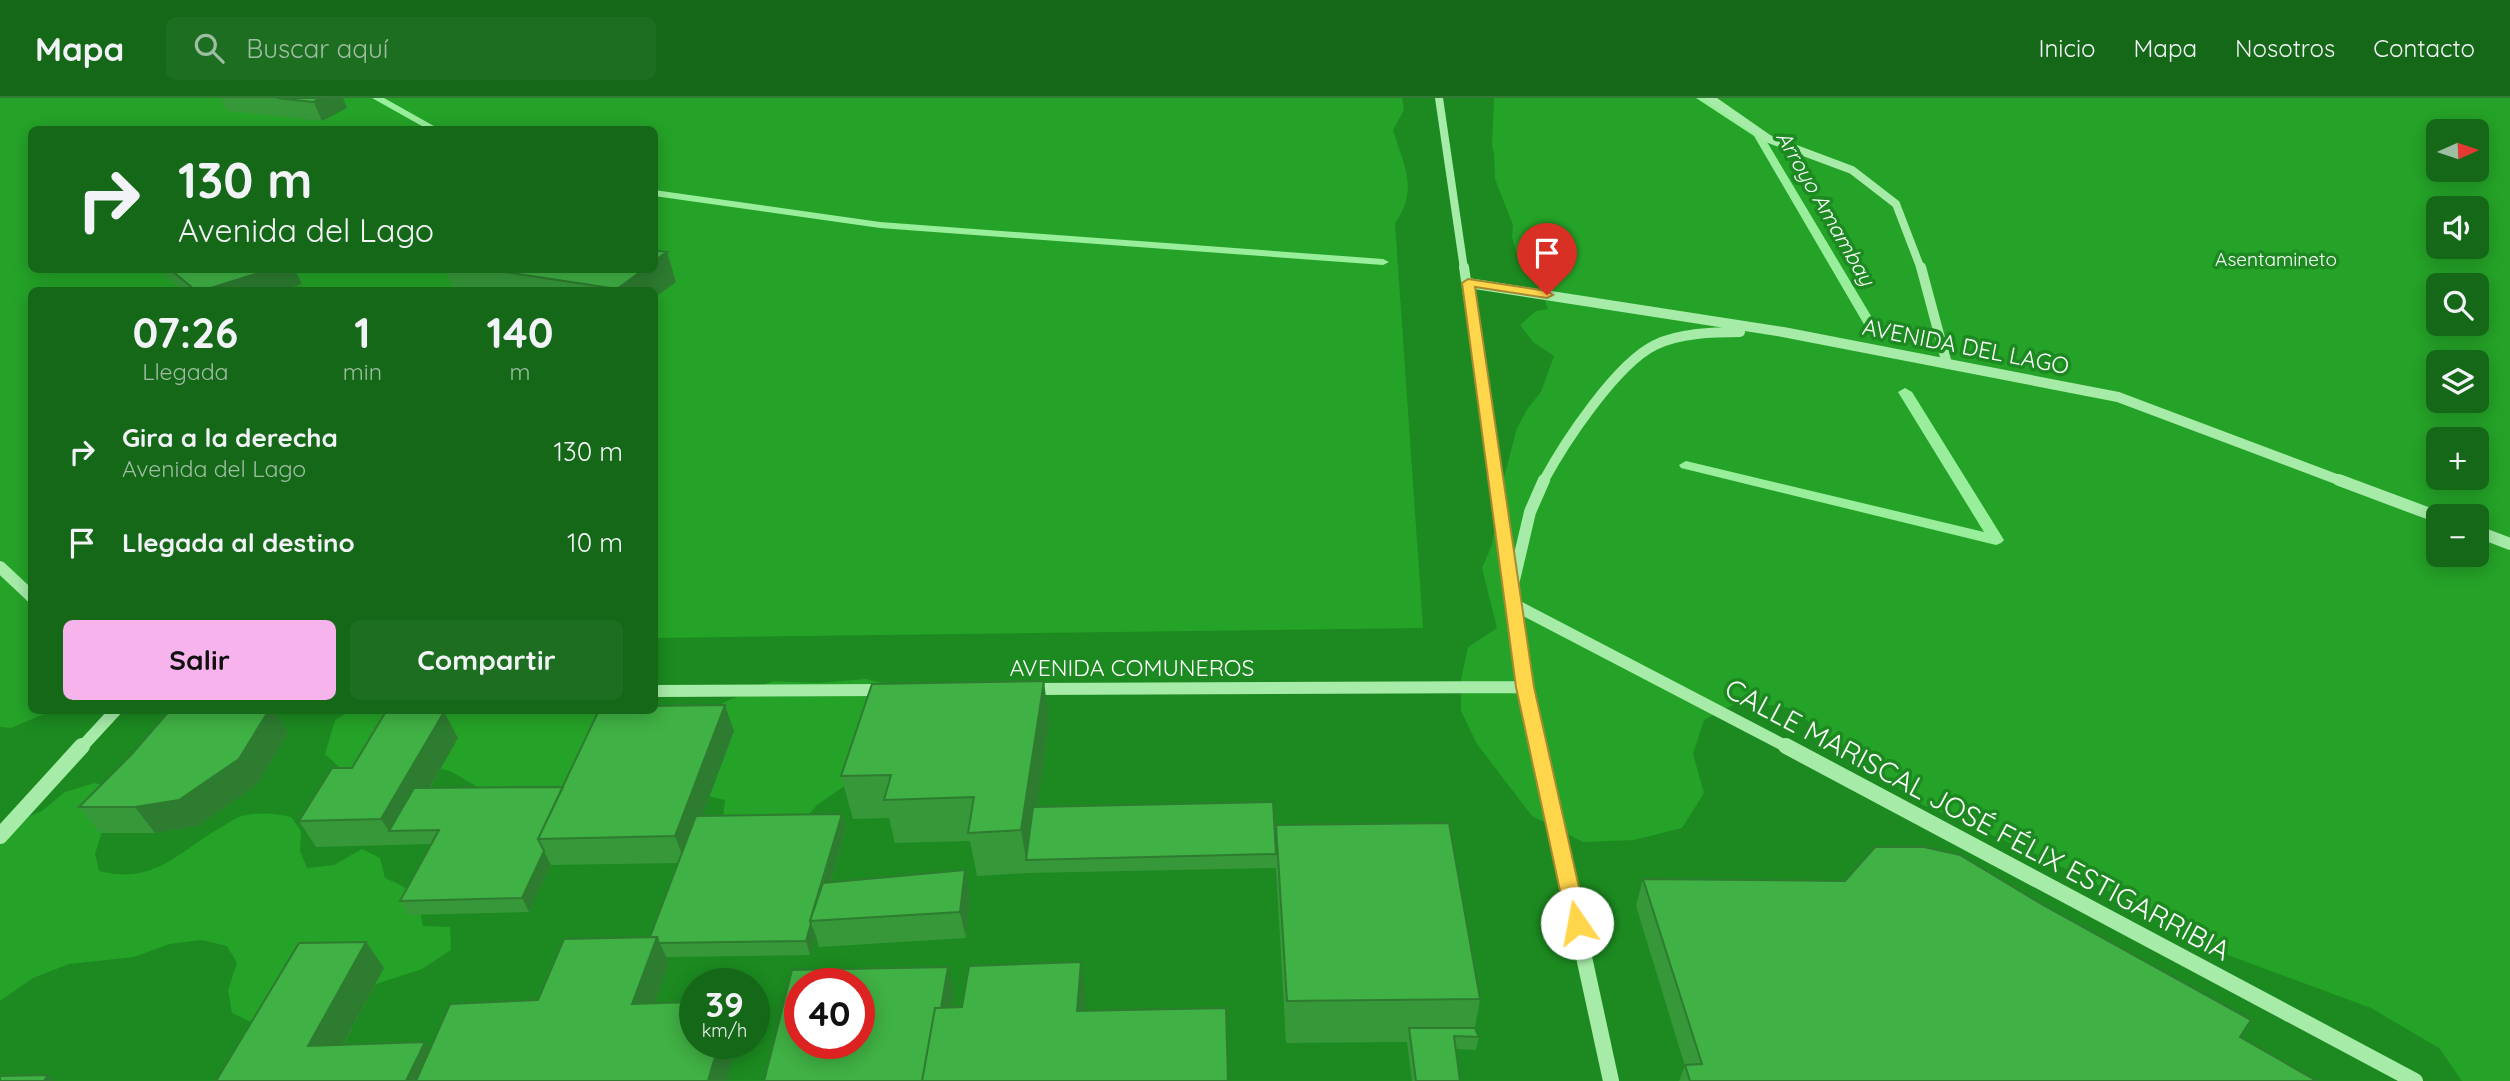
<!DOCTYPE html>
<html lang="es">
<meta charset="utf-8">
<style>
body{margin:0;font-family:Quicksand,sans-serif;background:#1e6e21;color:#f1f3f6;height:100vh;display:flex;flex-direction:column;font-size:26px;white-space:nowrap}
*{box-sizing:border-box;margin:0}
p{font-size:23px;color:#9dbea2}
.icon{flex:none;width:38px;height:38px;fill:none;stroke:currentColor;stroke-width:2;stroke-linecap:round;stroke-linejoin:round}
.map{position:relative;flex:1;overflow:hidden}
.sheet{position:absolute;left:28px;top:189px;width:630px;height:427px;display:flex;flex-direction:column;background:#156818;border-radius:10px;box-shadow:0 4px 18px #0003}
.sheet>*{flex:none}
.top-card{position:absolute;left:28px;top:28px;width:630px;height:147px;border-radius:10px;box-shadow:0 4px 18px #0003;background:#156818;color:#f1f3f6;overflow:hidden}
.needle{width:46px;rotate:87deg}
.fabs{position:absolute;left:2426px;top:21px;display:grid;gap:14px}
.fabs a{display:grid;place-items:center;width:63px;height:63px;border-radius:10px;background:#156818;box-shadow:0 4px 18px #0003;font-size:35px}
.speed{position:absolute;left:679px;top:870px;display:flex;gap:14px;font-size:35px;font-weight:700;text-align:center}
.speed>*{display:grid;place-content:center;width:91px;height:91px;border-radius:50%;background:#156818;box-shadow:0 4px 18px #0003;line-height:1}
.speed small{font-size:18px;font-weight:400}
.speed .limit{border:10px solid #d22;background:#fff;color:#111}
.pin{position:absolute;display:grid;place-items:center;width:60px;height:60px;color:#fff;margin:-72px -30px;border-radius:50% 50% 50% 0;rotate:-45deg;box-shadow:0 0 7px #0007}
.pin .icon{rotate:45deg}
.me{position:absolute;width:77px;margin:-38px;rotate:348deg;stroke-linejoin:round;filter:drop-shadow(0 0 5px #0008)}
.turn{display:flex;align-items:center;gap:24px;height:147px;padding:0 35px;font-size:32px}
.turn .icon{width:91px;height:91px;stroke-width:2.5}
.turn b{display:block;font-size:49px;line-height:60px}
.eta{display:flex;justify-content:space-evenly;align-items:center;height:119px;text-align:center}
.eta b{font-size:42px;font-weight:800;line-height:49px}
.cta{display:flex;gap:14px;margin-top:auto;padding:14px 35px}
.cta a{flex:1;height:80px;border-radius:10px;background:#f6b3ec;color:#111;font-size:28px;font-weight:800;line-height:80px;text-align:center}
.cta a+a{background:#1e6e21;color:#f1f3f6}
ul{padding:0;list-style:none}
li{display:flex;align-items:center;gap:21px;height:91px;padding:0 35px}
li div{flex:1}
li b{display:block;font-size:26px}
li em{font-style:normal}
header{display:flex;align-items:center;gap:42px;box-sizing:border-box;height:98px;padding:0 35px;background:#156818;border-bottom:2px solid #347b37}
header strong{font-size:33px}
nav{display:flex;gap:38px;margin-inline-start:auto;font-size:24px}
.search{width:490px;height:63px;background:#1e6e21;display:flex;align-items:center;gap:18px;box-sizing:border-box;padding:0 24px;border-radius:10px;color:#9dbea2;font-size:26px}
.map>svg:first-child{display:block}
.green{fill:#25a328;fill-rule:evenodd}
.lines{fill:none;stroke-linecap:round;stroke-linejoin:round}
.stream{fill:#99ee9b;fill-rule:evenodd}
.minor-far3{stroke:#a6eca8;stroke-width:8}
.minor-far2{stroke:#a6eca8;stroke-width:10}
.minor-far1{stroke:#a6eca8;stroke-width:12}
.minor{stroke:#a6eca8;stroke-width:16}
.wall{fill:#37983a}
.shaded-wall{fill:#2d7c30}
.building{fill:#40b144;stroke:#2d7c30;stroke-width:2;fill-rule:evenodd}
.route{fill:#ffd54a;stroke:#a68a30;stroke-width:2}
.labels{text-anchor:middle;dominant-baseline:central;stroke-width:7;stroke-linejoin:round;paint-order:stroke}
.far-park-label{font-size:19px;fill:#fff;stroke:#1c8a20}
.far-water-label{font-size:21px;font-style:italic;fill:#fff;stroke:#1c8a20}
.street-label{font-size:23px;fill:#fff;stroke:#1c8a20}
.near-street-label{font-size:28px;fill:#fff;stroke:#1c8a20}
</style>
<header>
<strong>Mapa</strong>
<div class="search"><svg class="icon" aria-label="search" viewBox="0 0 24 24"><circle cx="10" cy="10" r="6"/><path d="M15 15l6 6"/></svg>Buscar aquí</div>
<nav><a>Inicio</a><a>Mapa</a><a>Nosotros</a><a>Contacto</a></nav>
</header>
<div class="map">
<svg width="2510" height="983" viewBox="0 0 2510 983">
<rect width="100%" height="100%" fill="#1c8a20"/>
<path class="green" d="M0,0H1402L1404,12L1393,32C1404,68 1419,91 1395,125L1423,530L655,540L654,192H32V612L51,613L11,630L0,629ZM32,32H654V172H32Z
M1494,0H2510V983H2462L2439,950L2371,910L2225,856L2160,825L2100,788L2038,757L1921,706L1790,610L1741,603L1704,622L1693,656L1704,695L1682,730L1634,742L1583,744L1532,718L1477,646L1461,613V581L1468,549L1497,530L1482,470L1492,447L1499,398L1517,330L1528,310L1541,294L1554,258L1533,244L1520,227L1536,213L1548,211L1532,173L1526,168L1516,153L1512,139L1513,127L1495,81L1494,55L1492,49ZM2438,33H2476V72H2438ZM2438,110H2476V149H2438ZM2438,187H2476V226H2438ZM2438,264H2476V303H2438ZM2438,341H2476V380H2438ZM2438,418H2476V457H2438Z
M866,581L908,591L870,670L817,707L800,727L723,721L725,702L703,697V618L725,604L773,583L817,585Z
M624,612L617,696L483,692L450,673L408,664L352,681L325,656L335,622L350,613Z
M95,685L115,691L95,756L99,773C153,787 176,756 218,731C226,727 234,720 242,718C260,714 274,715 291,719L301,733L300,753L307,770L334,767L362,751L380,760L385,780C414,792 418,797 423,828L450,829L451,852L422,871L255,926L232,915L228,892L237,865L227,848L202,842L169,846L134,859L69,866L33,880L0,903V731L42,713L65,694Z"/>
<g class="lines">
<path class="stream" d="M372,0H384L441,32H429Z
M1696,0H1707L1761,34L1877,228L1875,231L1871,232L1865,228L1754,38Z
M654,92L880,124L1383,161L1389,164L1383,167L880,130L654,98Z
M1905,290L1912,294L2004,442L2001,445L1996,447L1681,370L1679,367L1686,363L1984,434L1898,294Z"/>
<path class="minor-far3" d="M1439,0L1464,171
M1710,0L1769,41L1852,72L1896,106L1921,171"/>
<path class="minor-far2" d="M1464,169L1495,384
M1921,169L1947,266
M1468,185L1783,234L2118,299L2344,384
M1543,384C1564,345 1616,266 1655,247C1679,235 1714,234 1740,234"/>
<path class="minor-far1" d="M1495,382L1525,589L1538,650
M2339,382L2438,419
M2476,433L2510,446
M0,469L32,499
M1514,482L1530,414L1544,382
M1515,507L1789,650
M1029,591L1525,589
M654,593L884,592
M81,650L116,612"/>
<path class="minor" d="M1538,648L1611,983
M1786,648L2415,983
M0,738L82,648"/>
</g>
<path class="wall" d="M221,0H343L347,10L322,23L227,13Z
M667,154L676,184L654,200V192H454L446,172H654Z
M163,172H295L302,186L283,192H182L167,179Z
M170,612H274L288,635L257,687L198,728L155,735H100L79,709L131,657Z
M444,614L458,640L430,690L563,689L734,633L702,718L842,716L846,730L831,784L970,798L966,840L819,849L816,838L810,857L666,859L669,865L654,905L727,983H216L366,844L384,870L343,947L430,952L538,902L650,839L678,765L551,767L529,814L408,817L400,803L431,746L316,749L299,723L352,670Z
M1049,625L1037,709L1276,756V727L1480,901L1475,930L1479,939L1476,952L1456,951L1460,983H1412L1407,944L1286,945L1276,770L1028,775L977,778L970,743L895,745L889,720L853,721L841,678Z
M1643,781L2240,939L2317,983H1679L1685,968L1636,808Z"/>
<path class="shaded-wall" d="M312,0H343L347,10L322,23Z
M667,154L676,184L654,200V192H617V191L643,172H654V163Z
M268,172H295L302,186L283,192H204Z
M1044,583L1049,625L1030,761L1026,762L1021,732Z
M725,607L734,633L685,764L675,738Z
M269,612H274L288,635L257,687L198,728L155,735L135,709Z
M444,614L458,640L405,733H389L381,721Z
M842,716L846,730L820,822L812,823Z
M544,753L551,767L529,814L522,800Z
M965,772L970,798L966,840L960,814Z
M811,825L816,838L810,857L806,843Z
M657,839L669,865L645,932L632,906Z
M366,844L384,870L328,974L308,948Z
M1081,864L1086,900L1082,949L1077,913Z
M948,869L954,895L939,983H928Z
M425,944L442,969L436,983H406Z
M719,945H738L727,983H708Z
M48,977L54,983H44Z"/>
<path class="building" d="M277,0H321L313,4Z
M654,152L667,154L654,163Z
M171,172H268L204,192H195Z
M492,172H643L617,191Z
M1044,583L1021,732L968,735L974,699L884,702L891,677L841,678L872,586Z
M725,607L675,738L538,741L599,612H654V608Z
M170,612H269L239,661L179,702L135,709H79L131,657Z
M444,614L381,721L299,723L332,670H352L385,615Z
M563,689L538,741L544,753L522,800L400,803L439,732L389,733L414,690Z
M1273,704L1276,756L1026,762L1033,709Z
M842,716L810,823L811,825L806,843L659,845L657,839H650L696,718Z
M1449,725L1480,901L1287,903L1276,727Z
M1875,749H1924L1960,757L2043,807L2251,922L2240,939L2317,983H1690L1685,967L1702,966L1643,781L1845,783Z
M965,772L960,814L810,823L823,785Z
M657,839L632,906L695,904V945H719L708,983H416L450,906L538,902L564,841Z
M366,844L308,948L425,944L406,983H216L299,845Z
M1081,864L1077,913L1226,910L1228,983H922L935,910L962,909L969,868Z
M948,869L941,910H935L922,983H764L792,872ZM800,886H859V945H800Z
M1409,930H1475L1479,939L1454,938L1460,983H1416Z
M48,977L44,983H0V978Z"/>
<path class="route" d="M1468,181L1547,193L1553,197L1547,200L1475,189L1534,589L1587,825L1584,831L1577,834L1570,831L1567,825L1516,589L1462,185Z"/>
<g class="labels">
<g class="far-park-label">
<text x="2276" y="161">Asentamineto</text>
</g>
<g class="far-water-label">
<text transform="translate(1826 110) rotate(60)">Arroyo Amambay</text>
</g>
<g class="street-label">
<text transform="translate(1966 248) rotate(11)">AVENIDA DEL LAGO</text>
<text x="1132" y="569">AVENIDA COMUNEROS</text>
</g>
<g class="near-street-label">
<text transform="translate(1978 721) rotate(28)">CALLE MARISCAL JOSÉ FÉLIX ESTIGARRIBIA</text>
</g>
</g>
</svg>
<div class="fabs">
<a><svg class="needle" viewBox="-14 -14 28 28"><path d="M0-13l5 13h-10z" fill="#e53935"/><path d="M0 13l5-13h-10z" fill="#9dbea2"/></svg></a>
<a><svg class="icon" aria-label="sound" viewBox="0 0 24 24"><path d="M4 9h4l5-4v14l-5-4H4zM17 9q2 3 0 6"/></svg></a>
<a><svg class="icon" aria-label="search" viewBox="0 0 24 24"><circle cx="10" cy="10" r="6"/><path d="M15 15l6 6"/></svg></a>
<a><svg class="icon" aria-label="layers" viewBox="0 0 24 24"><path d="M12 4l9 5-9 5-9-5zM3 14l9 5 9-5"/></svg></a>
<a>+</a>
<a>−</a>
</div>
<div class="speed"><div>39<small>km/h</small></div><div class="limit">40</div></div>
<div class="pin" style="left:1547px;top:197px;background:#d93025"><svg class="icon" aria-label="arrive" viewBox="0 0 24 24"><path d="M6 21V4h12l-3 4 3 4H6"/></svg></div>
<svg class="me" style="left:1577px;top:825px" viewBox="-20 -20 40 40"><circle r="19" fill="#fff"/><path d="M0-13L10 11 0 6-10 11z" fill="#ffd54a"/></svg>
<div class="top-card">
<div class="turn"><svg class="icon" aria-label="right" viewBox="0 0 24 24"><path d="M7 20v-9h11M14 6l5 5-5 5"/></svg><div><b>130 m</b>Avenida del Lago</div></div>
</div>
<section class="sheet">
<div class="eta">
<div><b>07:26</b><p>Llegada</p></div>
<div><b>1</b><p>min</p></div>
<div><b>140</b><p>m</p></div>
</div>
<ul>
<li><svg class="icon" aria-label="right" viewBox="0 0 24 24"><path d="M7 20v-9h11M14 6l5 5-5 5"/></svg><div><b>Gira a la derecha</b><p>Avenida del Lago</p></div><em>130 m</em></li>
<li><svg class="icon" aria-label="arrive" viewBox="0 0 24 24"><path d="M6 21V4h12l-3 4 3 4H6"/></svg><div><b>Llegada al destino</b></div><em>10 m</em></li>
</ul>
<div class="cta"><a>Salir</a><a>Compartir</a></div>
</section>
</div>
